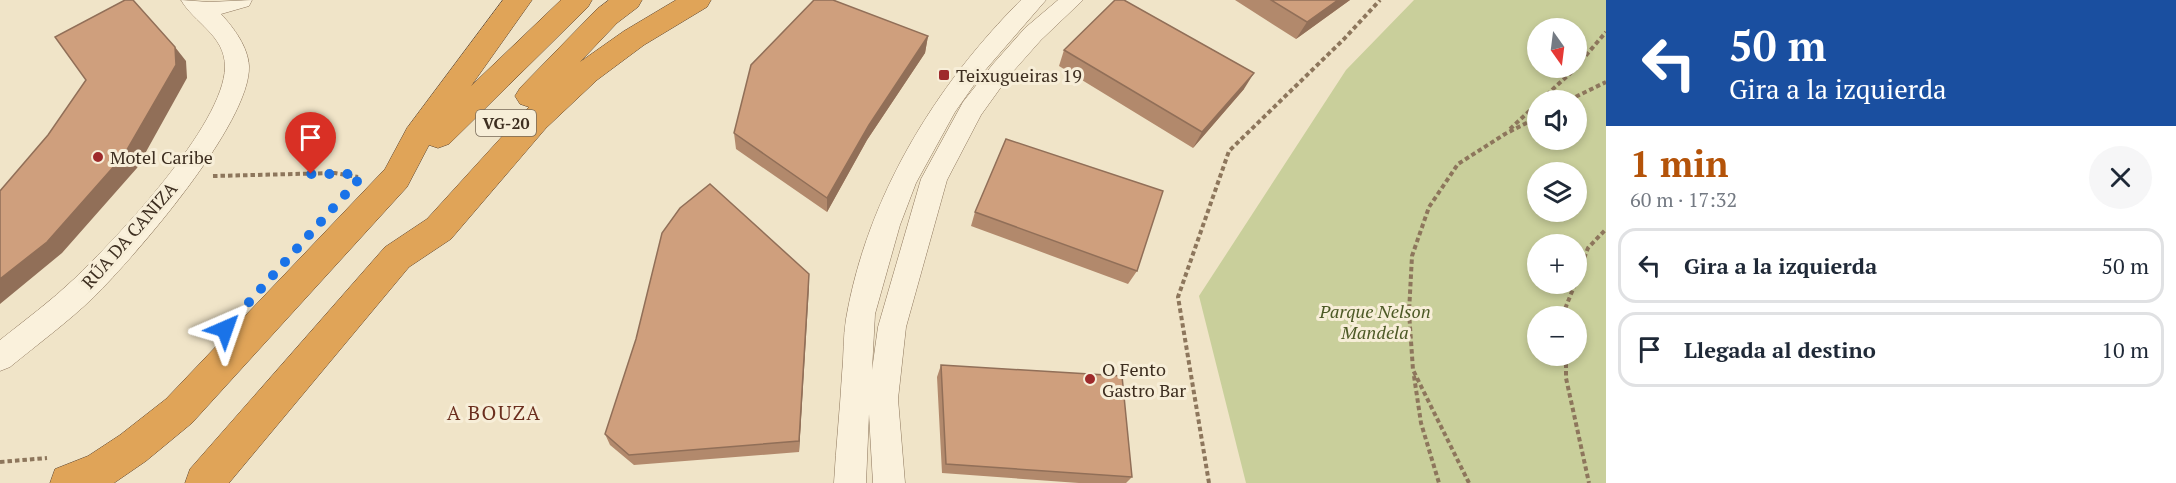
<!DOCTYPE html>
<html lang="es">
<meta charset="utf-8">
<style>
body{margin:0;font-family:"PT Serif",serif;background:#f6f6f7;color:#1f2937;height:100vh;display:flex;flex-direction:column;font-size:22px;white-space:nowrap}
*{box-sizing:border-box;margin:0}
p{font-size:20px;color:#747a83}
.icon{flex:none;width:33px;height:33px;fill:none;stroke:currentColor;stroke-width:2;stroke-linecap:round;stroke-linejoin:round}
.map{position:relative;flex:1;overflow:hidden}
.side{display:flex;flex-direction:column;background:#fff;width:570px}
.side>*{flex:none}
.top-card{background:#1a4fa0;color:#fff;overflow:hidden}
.needle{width:39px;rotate:166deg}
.buttons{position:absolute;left:1527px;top:18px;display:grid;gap:12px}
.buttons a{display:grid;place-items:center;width:60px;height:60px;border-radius:50%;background:#fff;box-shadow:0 3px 9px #0003;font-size:30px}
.pin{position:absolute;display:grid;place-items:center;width:51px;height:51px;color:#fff;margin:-62px -26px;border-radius:50% 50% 50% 0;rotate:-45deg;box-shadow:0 0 6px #0007}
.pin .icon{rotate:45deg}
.me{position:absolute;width:66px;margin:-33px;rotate:43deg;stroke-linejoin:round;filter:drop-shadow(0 0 4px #0008)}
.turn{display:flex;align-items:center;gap:21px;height:126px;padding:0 24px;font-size:27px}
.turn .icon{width:78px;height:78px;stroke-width:2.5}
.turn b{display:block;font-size:42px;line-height:51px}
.round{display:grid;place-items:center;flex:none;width:63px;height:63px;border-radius:32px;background:#f6f6f7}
.head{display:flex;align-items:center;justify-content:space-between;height:102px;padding:0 24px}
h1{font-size:36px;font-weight:600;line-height:45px;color:#b45309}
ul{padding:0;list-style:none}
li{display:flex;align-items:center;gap:18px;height:75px;margin:0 12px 9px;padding:0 12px;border:3px solid #e0e1e3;border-radius:18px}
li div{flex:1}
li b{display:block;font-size:22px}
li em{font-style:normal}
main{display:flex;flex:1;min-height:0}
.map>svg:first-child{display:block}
.green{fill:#c9cf9b;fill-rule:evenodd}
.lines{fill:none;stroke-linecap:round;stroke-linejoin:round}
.street-casing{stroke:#8d765c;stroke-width:1}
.highway-casing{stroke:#5b4430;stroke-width:1}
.path{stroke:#8d765c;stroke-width:4;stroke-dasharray:4.5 3;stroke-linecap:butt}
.street{fill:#faf1dc;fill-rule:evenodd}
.highway{fill:#e0a458;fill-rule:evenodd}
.wall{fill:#b2896c}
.shaded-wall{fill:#916f58}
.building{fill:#cf9f7d;stroke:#916f58;stroke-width:1.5}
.route{stroke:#1a73e8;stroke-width:10;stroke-dasharray:0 18}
.poi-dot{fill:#9e2a2b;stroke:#f7eed8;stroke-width:2}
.labels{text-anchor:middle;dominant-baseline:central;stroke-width:6;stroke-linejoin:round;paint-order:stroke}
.shield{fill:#f7eed8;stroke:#756857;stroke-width:1.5}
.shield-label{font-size:16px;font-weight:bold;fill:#3d2e20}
.poi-label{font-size:18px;fill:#3d2e20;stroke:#f7eed8;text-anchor:start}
.street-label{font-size:18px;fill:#3d2e20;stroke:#f7eed8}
.park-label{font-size:18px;font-style:italic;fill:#4d5a26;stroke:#f7eed8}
.neighbourhood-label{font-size:20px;letter-spacing:1.5px;fill:#6b2e1e;stroke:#f7eed8}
</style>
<main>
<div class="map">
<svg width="1606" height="483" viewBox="0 0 1606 483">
<rect width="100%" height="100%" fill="#f0e4c8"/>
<path class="green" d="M1414,0H1606V483H1246L1199,296L1346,70ZM1538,28H1576V68H1538ZM1538,100H1576V140H1538ZM1538,172H1576V212H1538ZM1538,244H1576V284H1538ZM1538,316H1576V356H1538Z"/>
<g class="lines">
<defs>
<path id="street" d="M181,0L209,2L252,0L249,6L221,14C234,28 248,47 249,66C251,123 135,256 94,297C68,322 38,344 10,367L0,371V340C25,320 51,301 74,279C116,239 224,125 225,67C225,35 194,23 181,0Z
M1021,0H1046L981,75L955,112L916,183L900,225L875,314L872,370L878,327L921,179L963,102L993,64L1025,28L1058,0H1083L1041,40L1009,76L981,115L947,180L906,327L898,399L905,483H873L869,414L866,483H834C836,446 840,410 842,374C844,355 843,337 846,319C867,197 935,86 1021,0Z"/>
<path id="highway" d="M503,0H532L471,86L561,0H592L588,7L449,144L438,148L429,145L407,187L192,423L146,461L114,483H50L55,469L88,456L120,435L166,399L385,169L407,128Z
M609,0H642L638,7L617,23L580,62L624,31L676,0H711L707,7L644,45L597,80L546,128L451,239L409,267L229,483H185L190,469L385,247L427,219L529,107L520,104L515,96L520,88L597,9Z"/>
</defs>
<use href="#street" class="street-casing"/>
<use href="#highway" class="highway-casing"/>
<path class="path" d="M1576,67L1606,32
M1541,100L1576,68
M1569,100L1606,82
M1510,129L1538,103
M213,176L335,173L358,177
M1576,279L1588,248L1606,229
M1565,316V309L1575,284
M1566,356V378L1589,483
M1414,376L1421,423L1439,483
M0,462L47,458
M1209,483L1178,297L1229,151L1344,39L1380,0
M1469,483L1413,370L1409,312L1412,256L1429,207L1458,164L1505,134L1538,117"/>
<use href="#street" class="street"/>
<use href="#highway" class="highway"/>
</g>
<path class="wall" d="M1235,0H1350L1296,39Z
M928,36L925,53L867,140L827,212L736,149L734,133Z
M1064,50L1244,89L1193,148L1059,66Z
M975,212L1137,271L1128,284L971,226Z
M809,274L799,452L634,465L610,445L605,434Z
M941,365L1132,477L1126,483H1079L942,473L937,377Z"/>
<path class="shaded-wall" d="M1338,0H1350L1296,39L1307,22Z
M928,36L925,53L867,140L827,212V198L869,125Z
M175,47L186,61L187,78L137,168L62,253L0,304V279Z
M1254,73L1244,89L1193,148L1202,132Z
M809,274V287L799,452V441Z"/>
<path class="building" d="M125,0H133L175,47L176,65L124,155L47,242L0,279V191L48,135L86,80L55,37Z
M814,0H833L928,36L869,125L827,198L734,133L751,65Z
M1115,0H1124L1254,73L1202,132L1064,50Z
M1271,0H1338L1307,22Z
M1006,139L1163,191L1137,271L975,212Z
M710,184L809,274L799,441L629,455L605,434L636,339L662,233L680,208Z
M941,365L1122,376L1132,477L946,464Z"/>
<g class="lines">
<path class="route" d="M225,329L360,178L351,174H311"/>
</g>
<g class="poi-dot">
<rect x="938" y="69" width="12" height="12" rx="3"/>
<circle cx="98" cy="157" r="6"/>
<circle cx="1090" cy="379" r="6"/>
</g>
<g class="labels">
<rect class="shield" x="476" y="110" width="60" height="26" rx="4.5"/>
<g class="shield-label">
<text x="506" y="123">VG-20</text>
</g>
<g class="poi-label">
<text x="956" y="75">Teixugueiras 19</text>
<text x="110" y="157">Motel Caribe</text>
<text x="1102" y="369">O Fento<tspan x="1102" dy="21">Gastro Bar</tspan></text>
</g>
<g class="street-label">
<text transform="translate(129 235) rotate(-49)">RÚA DA CANIZA</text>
</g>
<g class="park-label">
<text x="1375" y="311">Parque Nelson<tspan x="1375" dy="21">Mandela</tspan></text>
</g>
<g class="neighbourhood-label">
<text x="494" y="412">A BOUZA</text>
</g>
</g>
</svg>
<div class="buttons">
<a><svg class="needle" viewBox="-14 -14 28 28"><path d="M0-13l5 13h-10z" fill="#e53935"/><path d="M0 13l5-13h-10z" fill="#747a83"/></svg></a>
<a><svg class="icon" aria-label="sound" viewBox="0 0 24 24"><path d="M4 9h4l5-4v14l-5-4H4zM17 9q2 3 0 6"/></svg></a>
<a><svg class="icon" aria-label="layers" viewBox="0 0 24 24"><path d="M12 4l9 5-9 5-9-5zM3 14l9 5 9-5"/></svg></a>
<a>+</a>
<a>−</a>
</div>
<div class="pin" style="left:311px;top:174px;background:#d93025"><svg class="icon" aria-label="arrive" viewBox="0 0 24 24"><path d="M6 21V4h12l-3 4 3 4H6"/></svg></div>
<svg class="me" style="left:225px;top:329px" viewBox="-20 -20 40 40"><path d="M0-17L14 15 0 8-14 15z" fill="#1a73e8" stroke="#fff" stroke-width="4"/></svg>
</div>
<section class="side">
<div class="top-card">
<div class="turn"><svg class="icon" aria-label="left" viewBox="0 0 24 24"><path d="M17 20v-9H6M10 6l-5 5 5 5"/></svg><div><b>50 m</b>Gira a la izquierda</div></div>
</div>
<div class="head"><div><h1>1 min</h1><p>60 m · 17:32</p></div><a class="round"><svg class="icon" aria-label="close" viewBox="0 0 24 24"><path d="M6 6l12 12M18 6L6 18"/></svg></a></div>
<ul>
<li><svg class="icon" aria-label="left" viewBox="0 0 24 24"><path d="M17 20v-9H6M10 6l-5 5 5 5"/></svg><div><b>Gira a la izquierda</b></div><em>50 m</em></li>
<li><svg class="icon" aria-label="arrive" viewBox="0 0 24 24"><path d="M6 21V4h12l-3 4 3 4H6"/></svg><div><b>Llegada al destino</b></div><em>10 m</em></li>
</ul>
</section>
</main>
